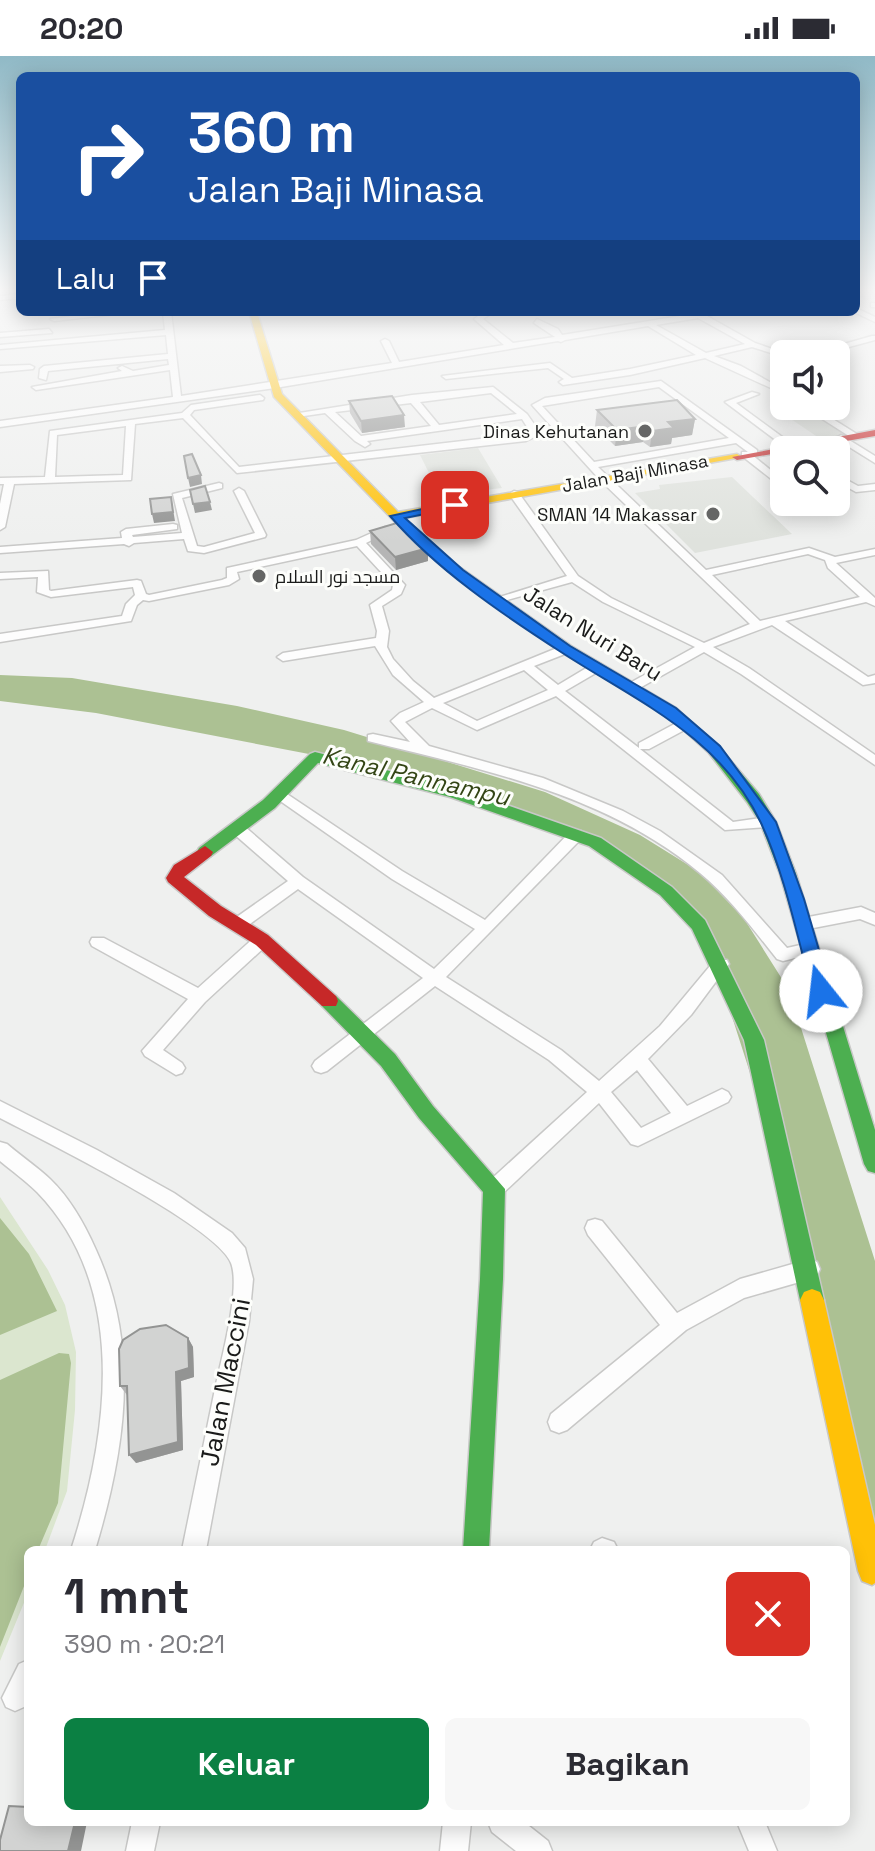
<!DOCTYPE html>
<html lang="id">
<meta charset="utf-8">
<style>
body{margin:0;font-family:"Space Grotesk",Cairo,sans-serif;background:#f7f7f7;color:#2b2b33;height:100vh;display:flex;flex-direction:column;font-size:30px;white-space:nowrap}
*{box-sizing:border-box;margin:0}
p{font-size:26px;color:#7c7c81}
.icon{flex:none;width:44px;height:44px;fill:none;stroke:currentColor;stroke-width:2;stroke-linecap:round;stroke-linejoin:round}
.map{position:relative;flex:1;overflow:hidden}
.panel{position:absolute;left:24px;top:1490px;width:826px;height:280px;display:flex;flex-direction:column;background:#fff;border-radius:12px;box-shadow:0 4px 20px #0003}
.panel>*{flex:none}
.banner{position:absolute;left:16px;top:16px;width:844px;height:244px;border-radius:12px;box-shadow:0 4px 20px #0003;background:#1a4fa0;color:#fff;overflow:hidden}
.buttons{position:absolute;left:770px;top:284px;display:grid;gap:16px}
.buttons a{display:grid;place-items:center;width:80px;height:80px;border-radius:12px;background:#fff;box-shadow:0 4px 20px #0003;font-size:40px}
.pin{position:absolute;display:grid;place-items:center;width:68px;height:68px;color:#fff;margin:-34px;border-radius:16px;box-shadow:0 4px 12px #0006}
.me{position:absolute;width:88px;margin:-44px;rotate:344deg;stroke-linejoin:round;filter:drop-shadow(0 0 6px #0008)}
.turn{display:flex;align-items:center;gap:28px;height:168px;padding:0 40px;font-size:36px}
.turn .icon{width:104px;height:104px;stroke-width:2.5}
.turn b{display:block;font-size:56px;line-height:68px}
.then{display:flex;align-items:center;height:76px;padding:0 40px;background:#0003;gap:16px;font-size:30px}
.round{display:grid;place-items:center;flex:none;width:84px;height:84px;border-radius:12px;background:#f7f7f7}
.overview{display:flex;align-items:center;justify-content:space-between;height:136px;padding:0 40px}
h1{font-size:48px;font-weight:800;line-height:60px}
.button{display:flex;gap:16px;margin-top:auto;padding:16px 40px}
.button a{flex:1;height:92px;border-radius:12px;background:#0b8043;color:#fff;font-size:32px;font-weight:800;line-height:92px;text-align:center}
.button a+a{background:#f7f7f7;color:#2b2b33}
.status{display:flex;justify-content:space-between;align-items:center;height:56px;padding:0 40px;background:#fff;direction:ltr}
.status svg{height:22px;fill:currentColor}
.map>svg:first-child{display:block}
.built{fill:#dfe2dd}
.green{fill:#dbe6cf}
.water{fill:#acc193}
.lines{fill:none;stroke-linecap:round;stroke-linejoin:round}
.street-casing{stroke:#c8c8c7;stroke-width:3}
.fast-casing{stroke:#c8c8c7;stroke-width:3}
.slow-casing{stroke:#c8c8c7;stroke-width:3}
.jam-casing{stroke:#c8c8c7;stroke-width:3}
.street{fill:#fdfdfd;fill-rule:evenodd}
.fast{fill:#4caf50;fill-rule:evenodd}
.slow{fill:#ffc107;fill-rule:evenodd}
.jam{fill:#c62828;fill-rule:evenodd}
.wall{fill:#b5b5b5}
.shaded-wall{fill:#939493}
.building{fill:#d2d3d2;stroke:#939493;stroke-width:2}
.route{fill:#1a73e8;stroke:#114b97;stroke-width:2}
.poi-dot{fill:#656665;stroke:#fdfefb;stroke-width:3}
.labels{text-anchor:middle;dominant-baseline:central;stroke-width:6;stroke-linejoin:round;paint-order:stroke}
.far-poi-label{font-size:18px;fill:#1a1b1a;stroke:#fdfefb;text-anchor:end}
.far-street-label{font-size:18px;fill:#1a1b1a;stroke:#fdfefb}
.street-label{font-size:22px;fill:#1a1b1a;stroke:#fdfefb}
.water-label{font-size:24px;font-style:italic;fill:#334515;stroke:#fdfefb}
.near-street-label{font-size:26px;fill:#1a1b1a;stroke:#fdfefb}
</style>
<div class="status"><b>20:20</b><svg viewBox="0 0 49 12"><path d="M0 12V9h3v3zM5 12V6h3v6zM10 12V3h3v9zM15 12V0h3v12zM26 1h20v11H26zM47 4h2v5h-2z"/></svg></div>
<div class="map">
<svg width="875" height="1795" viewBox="0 0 875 1795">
<rect width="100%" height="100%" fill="#eff0ef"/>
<path class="built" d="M818,358L852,379L822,384L791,363Z
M478,392L502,432L440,439L420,399Z
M732,421L792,478L695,497L635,437L660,433L659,429Z"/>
<path class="green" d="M0,1141L48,1214L65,1249L76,1296L75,1354L67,1435L45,1494H28V1537L0,1605Z"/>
<path class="water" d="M0,619L72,622L237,650L344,674L545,736L640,779L698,815L743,861L789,934L875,1205V1489L809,1201L702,867L559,769L408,717L96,657L0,645Z
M0,1162L29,1198L57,1255L0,1279Z
M59,1297L69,1298L71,1307L58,1447L38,1494H28V1520L0,1591V1324Z"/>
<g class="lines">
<defs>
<path id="street" d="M20,238V242L0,244V240Z
M871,247H875V251H871Z
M856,252L875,261V266L854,256Z
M106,256H135L54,265L50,263Z
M163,256H171L181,340L392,307L381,285L385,283L389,285L399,306L504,289L474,263L484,256H493L483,263L513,287L555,281L534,267L537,263L558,273L562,279L699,257L722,256L707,260L755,287L787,298H784V301L752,291L714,300L741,310L784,334V338L705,302L630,319L563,329L559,326L564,323L548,312L446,323L442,320L550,307L572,322L630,313L696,299L648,270L565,284L561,286L558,285L275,332L0,371V365L173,341L170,314L36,334L32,331L122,315L118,312L122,310L133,315L169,309L168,303L48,315L46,324L39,322L40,313L44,310L168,298L166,279L0,293V289L165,274ZM698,262L745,288L706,297L656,269Z
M49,273L52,277L0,281V277Z
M872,280H875V284L823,298H809Z
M30,309L34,311L33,313L0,316V310Z
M661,325L757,394V398H751L784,425V433L742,400V396H748L736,387L598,411L706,514L809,492L835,501L875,493V499L836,507L875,542V550L866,546L785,565L868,621L875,619V627L863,629L772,569L713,591L749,612L875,699V709L741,618L704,596L636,634H628V628L695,591L603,546L572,526L496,547L490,544L567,520L509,438L514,435L518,436L578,520L611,542L704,587L750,568L601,425L532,349L545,342ZM659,331L729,382L594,406L542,350ZM808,498L825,504L828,512L860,541L760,565L712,519Z
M493,331L527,358L541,378L526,385L237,417L183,362L135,368L131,424L14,428L5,471L0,474V448L4,428H0V422L45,421L50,375L182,357L191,349L260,339L264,342L263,344L194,354L190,359L239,411L531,377L522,363L367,385L370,388L365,391L355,385L325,357L297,361L293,358L412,339ZM491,337L517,358L439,369L420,346ZM411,347L431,370L361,380L335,356ZM126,370L123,419L55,421L57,379Z
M752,336L759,338L736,347L800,394H789L725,346Z
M802,350H812L860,380L852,382Z
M841,379L875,400V407L838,384L836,382Z
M836,418L858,430L875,428V434L856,436L836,425Z
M219,427L222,428V432L182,442L197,490L204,491L255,477L234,435L239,432L244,435L266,479L265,481L204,497L188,495L184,483L134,487L129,490L124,488L0,497V491L122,482L121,476L126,473L173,468L177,469V473L132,479L133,481L182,477L173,438Z
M385,471L394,473L366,487L405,529L401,538L382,550L389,575L387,591L393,603L413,625L434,642L562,590H570V596L534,610L558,629L593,608H601V614L565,635L639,692V687L680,665H690V671L649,693H640L733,766L768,761L775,766L768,771L725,774L556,640L477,674L432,652L405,666L429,690L543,722L623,755L660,775L722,819L787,892L809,887L815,889L817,893L815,897L783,905L777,903C753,873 730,842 700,817C605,738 484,714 368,685V679L373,678L410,686L391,665L400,657L424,646L393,619L375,590L283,605L277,601L283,597L376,582L377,575L370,549L392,534L393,529L357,490L237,516L239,523L229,529L149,545L143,544L137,549L131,565L0,586V578L122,560L126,548L135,539L133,531L51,541L37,536L38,521L0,523V517L48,515L49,534L51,535L137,524L141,525L146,538L149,539L222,524L227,522V512L356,484ZM524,614L548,634L477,665L443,647Z
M281,734L402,815L485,864L571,775H581L583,779L581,783L446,921L561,994L599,1025L660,970L715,904H727L729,908L691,959L648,1003L687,1050L722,1033L728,1036L731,1041L728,1046L638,1090L631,1088L599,1047L501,1139L494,1142L487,1139L484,1133L487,1127L587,1036L549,1004L435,930L327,1015L321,1017L315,1015L312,1010L315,1005L423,922L298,833L243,873H231L229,869L231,865L288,825L234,778L232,774L234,770H244L303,821L434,913L475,873L392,823L276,742L274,739L276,736ZM637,1014L671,1057L641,1072L611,1036Z
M861,851L875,857V869L860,863L803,874L795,868L803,862Z
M262,878L268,880L270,884L268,888L205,946L163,994L182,1007L185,1012L182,1017L176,1019L145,1000L142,995L188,943L92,890L90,886L92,882H104L198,932L256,880Z
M0,1045L97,1094L174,1137L232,1177L245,1192L253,1223L249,1265L206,1494H182C193,1440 204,1387 215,1333C221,1304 241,1232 231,1207C216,1169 42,1084 0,1062Z
M0,1086L7,1088C21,1100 36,1110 50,1123C70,1142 85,1169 96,1194C141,1292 125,1395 95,1494H71C108,1380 130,1232 37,1136C26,1125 12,1115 0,1105Z
M595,1163L602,1165L677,1257L740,1223L810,1203L817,1206L820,1213L817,1220L810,1223L744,1242L686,1274L567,1374L559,1377L551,1374L548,1366L551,1358L660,1269L588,1179L585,1172L588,1165Z
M602,1482L614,1486L618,1494H590L594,1486Z
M28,1604V1644L24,1651L15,1655L6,1651L2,1642L19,1608Z
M132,1766H160L154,1795H126Z
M443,1766H471L468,1795H440Z
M488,1766H524L548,1785L552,1795H516L492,1776Z
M737,1766H765L777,1795H749Z"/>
<path id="fast" d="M447,508H455L571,590L676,652L719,691L759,738L776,766L796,818L875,1074V1117L868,1115L864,1108L780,818L760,766L747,746L709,697L666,658L561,596L447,514Z
M315,696L461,733L601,782L672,831L705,864L764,984L824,1244L820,1252L812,1255L804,1252L800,1244L744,984L692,873L660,839L589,790L450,741L318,707L275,752L211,800H199L197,796L199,792L263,744L310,698Z
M329,938L336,940L395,998L433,1050L505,1133L503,1223L489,1494H463L480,1223L483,1136L419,1062L381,1010L322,950L320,945L322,940Z"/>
<path id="slow" d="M249,256H257L282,338L398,456L737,398L742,401L404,462L457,511L447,514L398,469L274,341Z
M812,1233L820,1236L824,1244L875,1469V1527L872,1529L862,1525L858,1515L800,1244L804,1236Z"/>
<path id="jam" d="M875,374V380L737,404L732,401Z
M205,790L213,796L211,800L184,821L221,850L268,879L336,940L338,945L336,950H322L256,889L209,860L168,826L166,822L174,809Z"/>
</defs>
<use href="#street" class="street-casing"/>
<use href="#fast" class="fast-casing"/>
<use href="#slow" class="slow-casing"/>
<use href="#jam" class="jam-casing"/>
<use href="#street" class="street"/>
<use href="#fast" class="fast"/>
<use href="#slow" class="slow"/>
<use href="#jam" class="jam"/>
</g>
<path class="wall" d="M349,345L405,371L362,377L350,357Z
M597,354L695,363L692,379L672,382L671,388L650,391L643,386L615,390L595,370Z
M370,475L428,505L396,514L371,488Z
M188,1282L193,1291L194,1321L181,1325L183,1394L136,1407L127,1339L120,1330Z"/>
<path class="shaded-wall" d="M404,359L405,371L362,377L361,365Z
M695,363L692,379L672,382L671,388L650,391L652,375L668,366Z
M646,370L643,386L615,390L617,374Z
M201,419L202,428L190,431L188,422Z
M171,441L175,465L154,467L152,458Z
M210,446L212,454L195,457L193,448Z
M428,492V505L396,514L395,501Z
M188,1282L193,1291L194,1321L181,1325L183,1394L136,1407L129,1399L176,1316Z
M75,1766H87L81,1795H68Z"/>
<path class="building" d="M392,340L404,359L361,365L349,345Z
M677,344L695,363L668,366L674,372L652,375L646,370L617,374L597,354Z
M192,398L201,419L188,422L184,400Z
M205,430L210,446L193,448L190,434Z
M171,441L173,456L152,458L150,443Z
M400,466L428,492L395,501L370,475Z
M166,1269L188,1282L189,1312L176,1316L178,1386L129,1399L127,1330H120L119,1293L123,1284L140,1273Z
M9,1750L28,1751V1766H75L68,1795H0V1784Z"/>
<linearGradient id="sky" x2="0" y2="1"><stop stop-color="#90b9c6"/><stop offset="0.48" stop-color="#f8f8f8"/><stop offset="1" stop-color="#f8f8f8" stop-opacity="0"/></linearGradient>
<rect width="875" height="486" fill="url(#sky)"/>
<path class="route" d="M455,446L459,451L405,462L463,514L570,590L676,652L720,690L776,766L804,843L831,935L828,941H815L812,935C797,880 785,819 761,767C720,680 636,645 561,596C502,558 437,514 390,460Z"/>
<g class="poi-dot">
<circle cx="645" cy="375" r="8"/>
<circle cx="713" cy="458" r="8"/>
<circle cx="259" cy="520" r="8"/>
</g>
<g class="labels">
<g class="far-poi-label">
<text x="629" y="375">Dinas Kehutanan</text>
<text x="697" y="458">SMAN 14 Makassar</text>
<text x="275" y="520" text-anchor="start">مسجد نور السلام</text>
</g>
<g class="far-street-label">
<text transform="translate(635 417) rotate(-10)">Jalan Baji Minasa</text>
</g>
<g class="street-label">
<text transform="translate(593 577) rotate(32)">Jalan Nuri Baru</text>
</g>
<g class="water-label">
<text transform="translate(416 720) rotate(13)">Kanal Pannampu</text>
</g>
<g class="near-street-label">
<text transform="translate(225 1326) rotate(-79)">Jalan Maccini</text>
</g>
</g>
</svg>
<div class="buttons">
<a><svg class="icon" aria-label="sound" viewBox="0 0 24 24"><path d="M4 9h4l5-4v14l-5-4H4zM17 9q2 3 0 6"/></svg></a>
<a><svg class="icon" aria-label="search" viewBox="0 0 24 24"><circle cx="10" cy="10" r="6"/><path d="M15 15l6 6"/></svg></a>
</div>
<div class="pin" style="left:455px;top:449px;background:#d93025"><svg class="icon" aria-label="arrive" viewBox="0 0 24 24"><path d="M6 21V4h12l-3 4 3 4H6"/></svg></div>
<svg class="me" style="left:821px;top:935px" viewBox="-20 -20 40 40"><circle r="19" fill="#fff"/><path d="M0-13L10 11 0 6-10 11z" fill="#1a73e8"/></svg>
<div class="banner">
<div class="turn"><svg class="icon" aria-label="right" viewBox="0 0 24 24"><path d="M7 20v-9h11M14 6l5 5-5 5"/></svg><div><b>360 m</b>Jalan Baji Minasa</div></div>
<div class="then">Lalu<svg class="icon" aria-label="arrive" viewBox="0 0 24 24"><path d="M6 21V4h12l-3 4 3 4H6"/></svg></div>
</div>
<section class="panel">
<div class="overview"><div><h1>1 mnt</h1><p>390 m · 20:21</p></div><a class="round" style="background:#d93025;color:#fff"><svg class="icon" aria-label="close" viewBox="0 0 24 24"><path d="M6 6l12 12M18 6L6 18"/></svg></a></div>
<div class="button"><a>Keluar</a><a>Bagikan</a></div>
</section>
</div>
